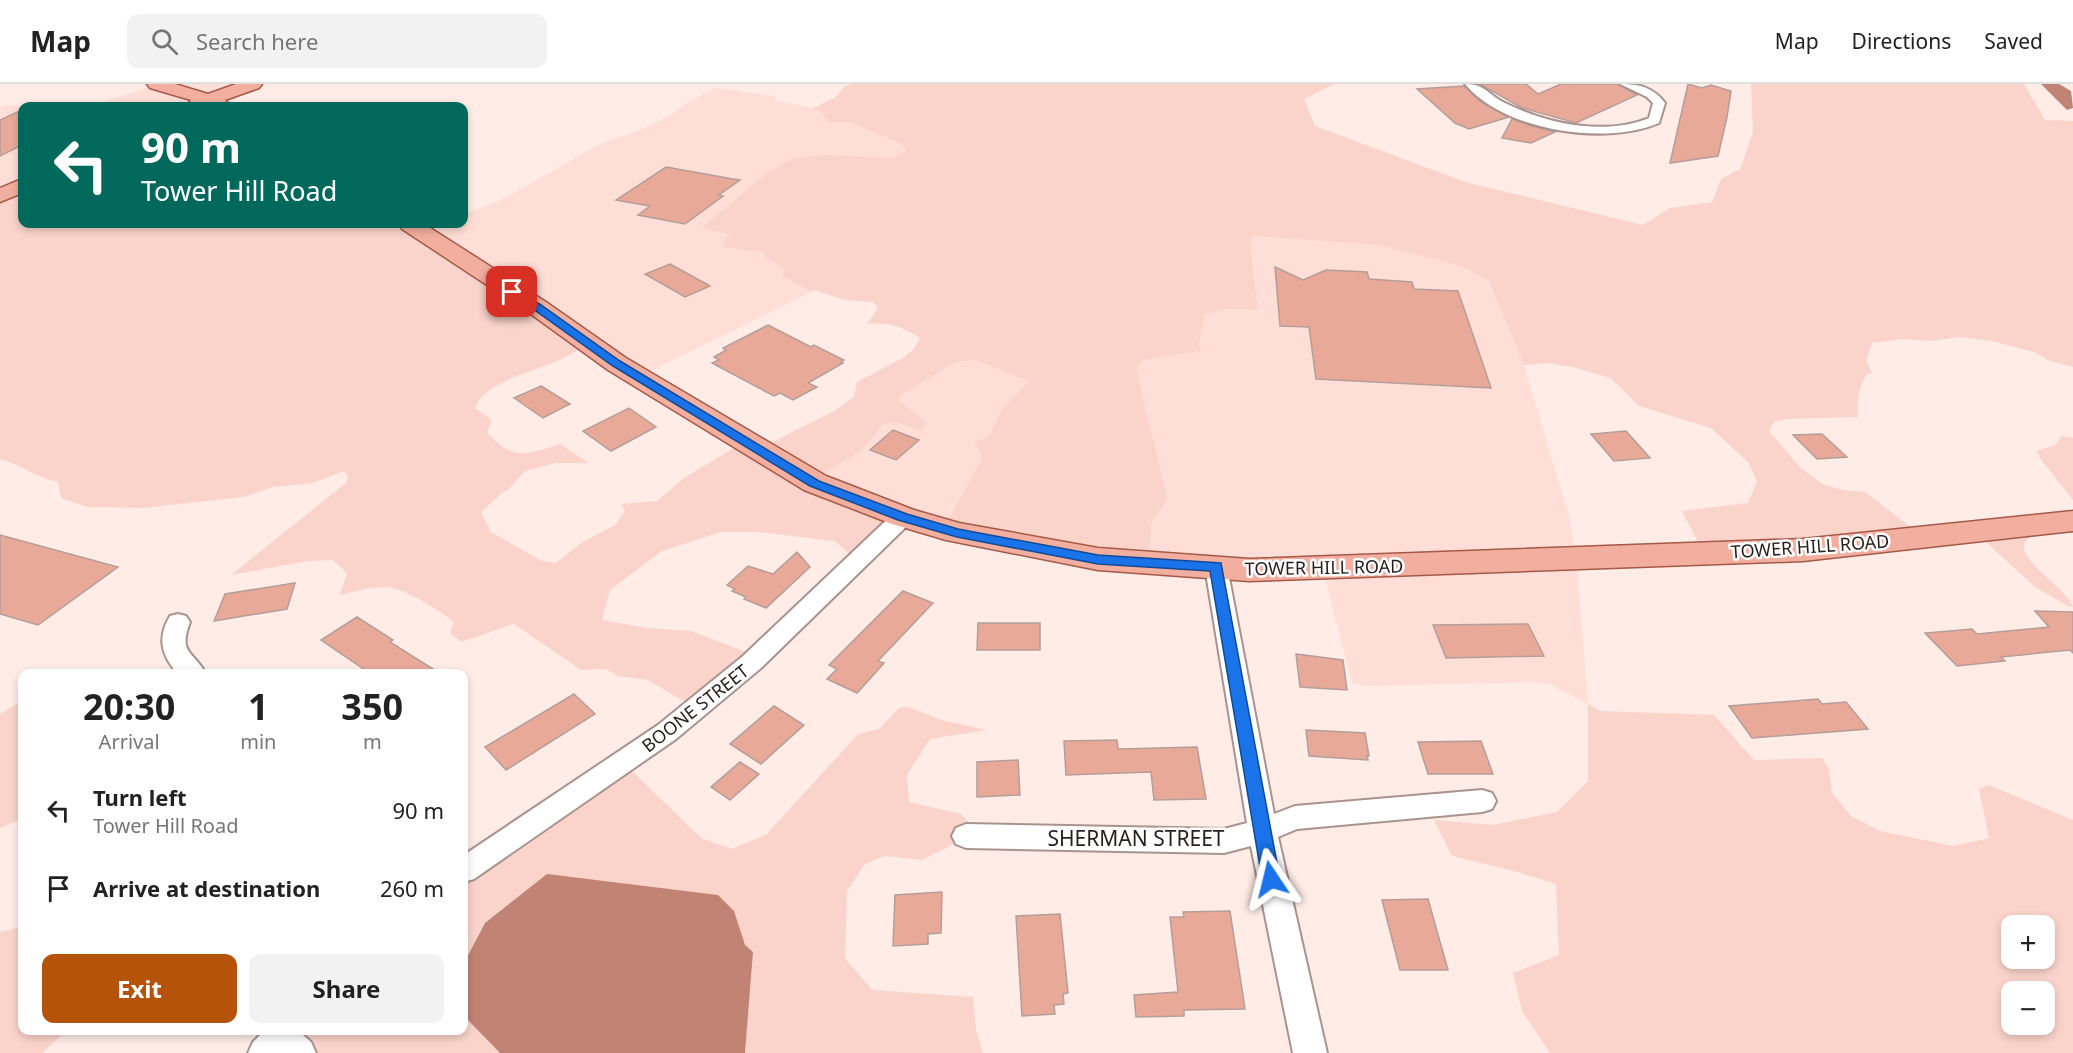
<!DOCTYPE html>
<meta charset="utf-8">
<style>
body{margin:0;font-family:"Noto Sans",sans-serif;background:#f2f2f2;color:#222;height:100vh;display:flex;flex-direction:column;font-size:22px;white-space:nowrap}
*{box-sizing:border-box;margin:0}
p{font-size:20px;color:#767676}
.icon{flex:none;width:33px;height:33px;fill:none;stroke:currentColor;stroke-width:2;stroke-linecap:round;stroke-linejoin:round}
.map{position:relative;flex:1;overflow:hidden}
.sheet{position:absolute;left:18px;top:585px;width:450px;height:366px;display:flex;flex-direction:column;background:#fff;border-radius:12px;box-shadow:0 3px 9px #0003}
.sheet>*{flex:none}
.guide{position:absolute;left:18px;top:18px;width:450px;height:126px;border-radius:12px;box-shadow:0 3px 9px #0003;background:#00695c;color:#fff;overflow:hidden}
.tools{position:absolute;left:2001px;top:831px;display:grid;gap:12px}
.tools a{display:grid;place-items:center;width:54px;height:54px;border-radius:12px;background:#fff;box-shadow:0 3px 9px #0003;font-size:30px}
.pin{position:absolute;display:grid;place-items:center;width:51px;height:51px;color:#fff;margin:-26px;border-radius:12px;box-shadow:0 3px 9px #0006}
.me{position:absolute;width:66px;margin:-33px;rotate:350deg;stroke-linejoin:round;filter:drop-shadow(0 0 4px #0008)}
.turn{display:flex;align-items:center;gap:21px;height:126px;padding:0 24px;font-size:27px}
.turn .icon{width:78px;height:78px;stroke-width:2.5}
.turn b{display:block;font-size:42px;line-height:51px}
.eta{display:flex;justify-content:space-evenly;align-items:center;height:102px;text-align:center}
.eta b{font-size:36px;font-weight:700;line-height:42px}
.action{display:flex;gap:12px;margin-top:auto;padding:12px 24px}
.action a{flex:1;height:69px;border-radius:12px;background:#b45309;color:#fff;font-size:24px;font-weight:700;line-height:69px;text-align:center}
.action a+a{background:#f2f2f2;color:#222}
ul{padding:0;list-style:none}
li{display:flex;align-items:center;gap:18px;height:78px;padding:0 24px}
li div{flex:1}
li b{display:block;font-size:22px}
li em{font-style:normal}
header{display:flex;align-items:center;gap:36px;box-sizing:border-box;height:84px;padding:0 30px;background:#fff;border-bottom:2px solid #e0e0e0}
header strong{font-size:28px}
nav{display:flex;gap:33px;margin-inline-start:auto;font-size:21px}
.search{width:420px;height:54px;background:#f2f2f2;display:flex;align-items:center;gap:15px;box-sizing:border-box;padding:0 21px;border-radius:12px;color:#767676;font-size:22px}
.map>svg:first-child{display:block}
.built{fill:#feded6}
.green{fill:#fad4ca;fill-rule:evenodd}
.water{fill:#c18374}
.building{fill:#e9a999;stroke:#b49e99;stroke-width:1.5}
.lines{fill:none;stroke-linecap:round;stroke-linejoin:round}
.minor-casing{stroke:#a9938e;stroke-width:4}
.primary-casing{stroke:#a55a48;stroke-width:3}
.minor{fill:#fff;fill-rule:evenodd}
.primary{fill:#f2af9f;fill-rule:evenodd}
.route{fill:#1a73e8;stroke:#114b97;stroke-width:1.5}
.labels{text-anchor:middle;dominant-baseline:central;stroke-width:5;stroke-linejoin:round;paint-order:stroke}
.street-label{font-size:18px;fill:#271f1d;stroke:#fff}
.near-street-label{font-size:21px;fill:#271f1d;stroke:#fff}
</style>
<header>
<strong>Map</strong>
<div class="search"><svg class="icon" aria-label="search" viewBox="0 0 24 24"><circle cx="10" cy="10" r="6"/><path d="M15 15l6 6"/></svg>Search here</div>
<nav><a>Map</a><a>Directions</a><a>Saved</a></nav>
</header>
<div class="map">
<svg width="2073" height="969" viewBox="0 0 2073 969">
<rect width="100%" height="100%" fill="#ffece7"/>
<path class="built" d="M153,0H242L209,12L227,22H89L144,5Z
M715,4L776,12L774,17L805,22L822,29L829,38H849L900,59L908,66L892,74H793L767,89L702,143L729,150L722,163L765,168V173L785,185L782,192L812,208L647,289L421,143L433,140H464V130L499,117L602,59L638,47L671,31L685,20Z
M6,21L22,23V105L11,106L0,110V23Z
M1254,152L1378,161L1461,182L1489,197L1524,281L1569,433L1576,470L1588,620L1550,600L1535,598L1367,602L1352,599L1323,486L1149,477L1152,437L1168,415L1136,285L1142,276L1200,267L1198,260L1204,230L1226,225L1258,226L1250,160Z
M976,276L1029,296L1003,324L989,352L982,373L945,441L814,396L862,366L883,340L927,339L899,316V312L956,278Z"/>
<path class="green" d="M851,0H1334L1304,15L1315,42L1465,98L1643,141L1670,124L1712,118L1721,95L1740,85L1753,48L1751,0H2024L2045,36L2073,37V283L2048,276L2034,268L1992,257L1960,253L1931,257L1903,255L1872,259L1866,276L1872,289L1867,290C1859,303 1856,318 1858,333L1787,335L1774,338L1769,347L1800,383L1822,400L1842,406L1865,408L1912,444L1703,468L1682,427L1748,419L1757,397L1748,378L1711,344L1639,322L1611,294L1573,283L1548,279L1524,281L1489,197L1461,182L1378,161L1254,152L1250,160L1258,226L1226,225L1205,230L1199,260L1201,267L1142,276L1136,285L1168,415L1152,437L1149,477L945,441L982,374L975,358L989,352L1003,324L1029,297L976,276L956,278L899,312V316L927,339L921,347L899,339L883,340L862,366L814,396L901,433L858,477L835,457L758,448H721L662,467L610,506L602,536L647,544L691,547L751,570L695,624L648,596L618,592L606,585L581,586L514,540L461,558L450,549L454,538C442,528 407,506 392,504C374,501 357,507 340,511L347,489L333,476L308,477L231,491L347,398L348,392L344,387L313,399L273,403L244,413L143,424L87,423L61,414L58,398C35,393 22,381 0,375V110L11,106L22,105V140H413L590,260C576,267 560,277 544,282C524,290 483,301 475,324L492,336L487,348C513,378 526,371 560,360L589,379H556L525,387L509,405L502,409L481,428L491,448L542,477L556,479L581,459L615,441L625,427L621,420L657,417L684,394L739,361L761,364L836,326L854,313L857,298L903,274L913,266L920,254C901,242 889,238 867,240L878,224L873,218L845,216L815,206L812,208L782,192L785,185L765,173V168L721,163L729,150L701,144L767,89L793,74L826,71L892,74L907,66L900,59L849,38H828L822,29L812,25L836,13L845,2Z
M2062,352L2073,354V416L2042,377L2037,367L2055,361Z
M2073,437V449C2060,448 2043,447 2031,453C2002,468 2071,506 2073,523L2068,522L2035,503L1975,448Z
M22,617V665L19,669L22,679V735L0,744V630Z
M1588,620L1600,627L1714,631L1754,676L1822,674L1829,685L1832,709L1851,732L1880,747L1953,762L1989,754L1979,705L1989,701L2073,736V969H1550L1522,927L1513,889L1559,871L1556,800L1510,786L1452,772L1434,736L1493,741L1557,728L1588,697ZM2012,842H2044V874H2012ZM2012,908H2044V940H2012Z
M907,623L942,636L986,646L930,655L907,691L909,718L961,730L973,743L967,753L922,776L884,772L865,780L847,807L845,874L872,906L973,913L976,946L983,969H745L753,868L745,862L733,827L485,839L464,879V787L626,681L701,754L732,765L766,751L858,650L879,645L899,624Z
M22,843V946L66,947L42,969H0V848Z
M464,932L500,969H303L294,947L464,946Z"/>
<path class="water" d="M2041,0H2059L2071,7L2073,24L2067,26Z
M547,790L718,811L734,827L745,861L753,868L745,969H500L464,932V879L485,839Z"/>
<path class="building" d="M1480,0H1526L1538,10L1561,0H1618L1637,11L1576,39L1522,24Z
M1688,0L1702,4L1711,1L1731,7L1727,33L1718,72L1670,79Z
M1464,2L1481,18L1509,33L1469,45L1455,39L1417,5Z
M22,26V61L0,72V36Z
M1512,35L1529,41L1555,48L1531,59L1502,54Z
M666,83L733,95L740,96L719,111L723,112L685,140L638,131L650,122L616,116Z
M670,180L710,202L685,213L645,190Z
M1275,183L1303,196L1326,186L1367,188L1369,195L1412,198L1414,205L1458,207L1491,304L1316,295L1309,243L1280,242Z
M768,241L805,260L811,263L814,261L844,276L841,278L843,279L808,299L817,303L793,316L780,309L774,312L712,279L719,276L714,273L726,266L723,264Z
M541,302L570,320L543,334L514,314Z
M629,324L656,343L611,367L583,347Z
M893,346L919,356L896,376L870,366Z
M1626,347L1650,374L1614,377L1591,350Z
M1822,350L1847,373L1817,375L1793,351Z
M0,451L118,483L38,541L0,530Z
M797,468L810,483L766,524L744,515L746,513L732,507L735,505L727,501L748,482L773,490Z
M295,499L287,525L214,537L225,510Z
M903,507L933,519L878,577L884,579L857,609L827,595L837,585L829,581Z
M2035,527L2073,528V569L2070,566L2001,573L2005,577L1957,582L1925,549L1972,545L1977,550L2049,543Z
M357,533L393,556L390,558L441,590H371L321,556Z
M978,539H1040V566H977Z
M1528,540L1544,572L1446,574L1433,541Z
M1296,570L1343,576L1347,606L1300,603Z
M574,610L595,630L506,686L485,663Z
M1818,615L1822,620L1846,618L1868,645L1752,654L1729,622Z
M774,622L804,641L761,680L730,660Z
M1306,646L1365,649L1369,672H1367L1368,676L1309,672Z
M1117,656L1118,665L1197,663L1206,715L1154,716L1151,688L1066,691L1064,657Z
M1481,657L1493,690H1428L1418,658Z
M1018,676L1020,711L977,713V678Z
M740,678L759,690L730,716L711,703Z
M942,808L941,849L928,850V860L893,862L895,811Z
M1428,815L1448,886H1400L1382,816Z
M1230,827L1245,925L1184,926V932L1136,933L1134,911L1178,908L1170,833H1184L1183,828Z
M1060,830L1068,909L1063,910L1064,920L1054,921L1055,930L1022,932L1016,832Z"/>
<g class="lines">
<defs>
<path id="minor" d="M1465,0C1486,0 1488,11 1505,19C1547,40 1605,52 1649,34L1653,19L1647,13L1620,0C1639,0 1653,3 1665,19L1659,39C1605,62 1504,47 1465,0Z
M903,426L911,428L914,433L911,438L761,584L676,655L474,795L464,798V771L658,641L743,572L895,428Z
M1216,475L1224,478L1227,483L1274,730L1295,722L1482,706L1492,709L1496,717L1492,725L1482,728L1297,745L1278,753L1327,969H1293L1251,762L1224,769L966,764L956,760L952,752L956,744L966,740L1224,745L1247,739L1205,483L1208,478Z
M178,530L186,532L190,538C178,570 193,566 206,590H178C161,571 157,554 170,532Z
M265,946H305L303,951L311,958L316,969H248L253,958Z"/>
<path id="primary" d="M147,0H175L208,10L236,0H262L259,4L225,16L231,22H187L191,16L150,4Z
M22,95V109L0,118V104Z
M399,140H424L546,218L626,274L826,392L914,426L959,439L1098,464L1249,475L1803,455L2073,427V447L1803,477L1249,497L1098,486L946,456L892,440L804,406L608,286L528,228L402,145Z"/>
</defs>
<use href="#minor" class="minor-casing"/>
<use href="#primary" class="primary-casing"/>
<use href="#minor" class="minor"/>
<use href="#primary" class="primary"/>
</g>
<path class="route" d="M508,206H515L541,221L620,277L819,397L907,430L958,445L1098,471L1221,479L1280,795L1277,800L1271,803L1265,800L1262,795L1210,487L1098,480L957,453L898,436L810,402L613,282L533,225L508,210Z"/>
<g class="labels">
<g class="street-label">
<text transform="translate(1810 462) rotate(-4)">TOWER HILL ROAD</text>
<text transform="translate(1324 483) rotate(-1)">TOWER HILL ROAD</text>
<text transform="translate(695 624) rotate(-38)">BOONE STREET</text>
</g>
<g class="near-street-label">
<text x="1136" y="754">SHERMAN STREET</text>
</g>
</g>
</svg>
<div class="tools">
<a>+</a>
<a>−</a>
</div>
<div class="pin" style="left:512px;top:208px;background:#d93025"><svg class="icon" aria-label="arrive" viewBox="0 0 24 24"><path d="M6 21V4h12l-3 4 3 4H6"/></svg></div>
<svg class="me" style="left:1271px;top:795px" viewBox="-20 -20 40 40"><path d="M0-17L14 15 0 8-14 15z" fill="#1a73e8" stroke="#fff" stroke-width="4"/></svg>
<div class="guide">
<div class="turn"><svg class="icon" aria-label="left" viewBox="0 0 24 24"><path d="M17 20v-9H6M10 6l-5 5 5 5"/></svg><div><b>90 m</b>Tower Hill Road</div></div>
</div>
<section class="sheet">
<div class="eta">
<div><b>20:30</b><p>Arrival</p></div>
<div><b>1</b><p>min</p></div>
<div><b>350</b><p>m</p></div>
</div>
<ul>
<li><svg class="icon" aria-label="left" viewBox="0 0 24 24"><path d="M17 20v-9H6M10 6l-5 5 5 5"/></svg><div><b>Turn left</b><p>Tower Hill Road</p></div><em>90 m</em></li>
<li><svg class="icon" aria-label="arrive" viewBox="0 0 24 24"><path d="M6 21V4h12l-3 4 3 4H6"/></svg><div><b>Arrive at destination</b></div><em>260 m</em></li>
</ul>
<div class="action"><a>Exit</a><a>Share</a></div>
</section>
</div>
